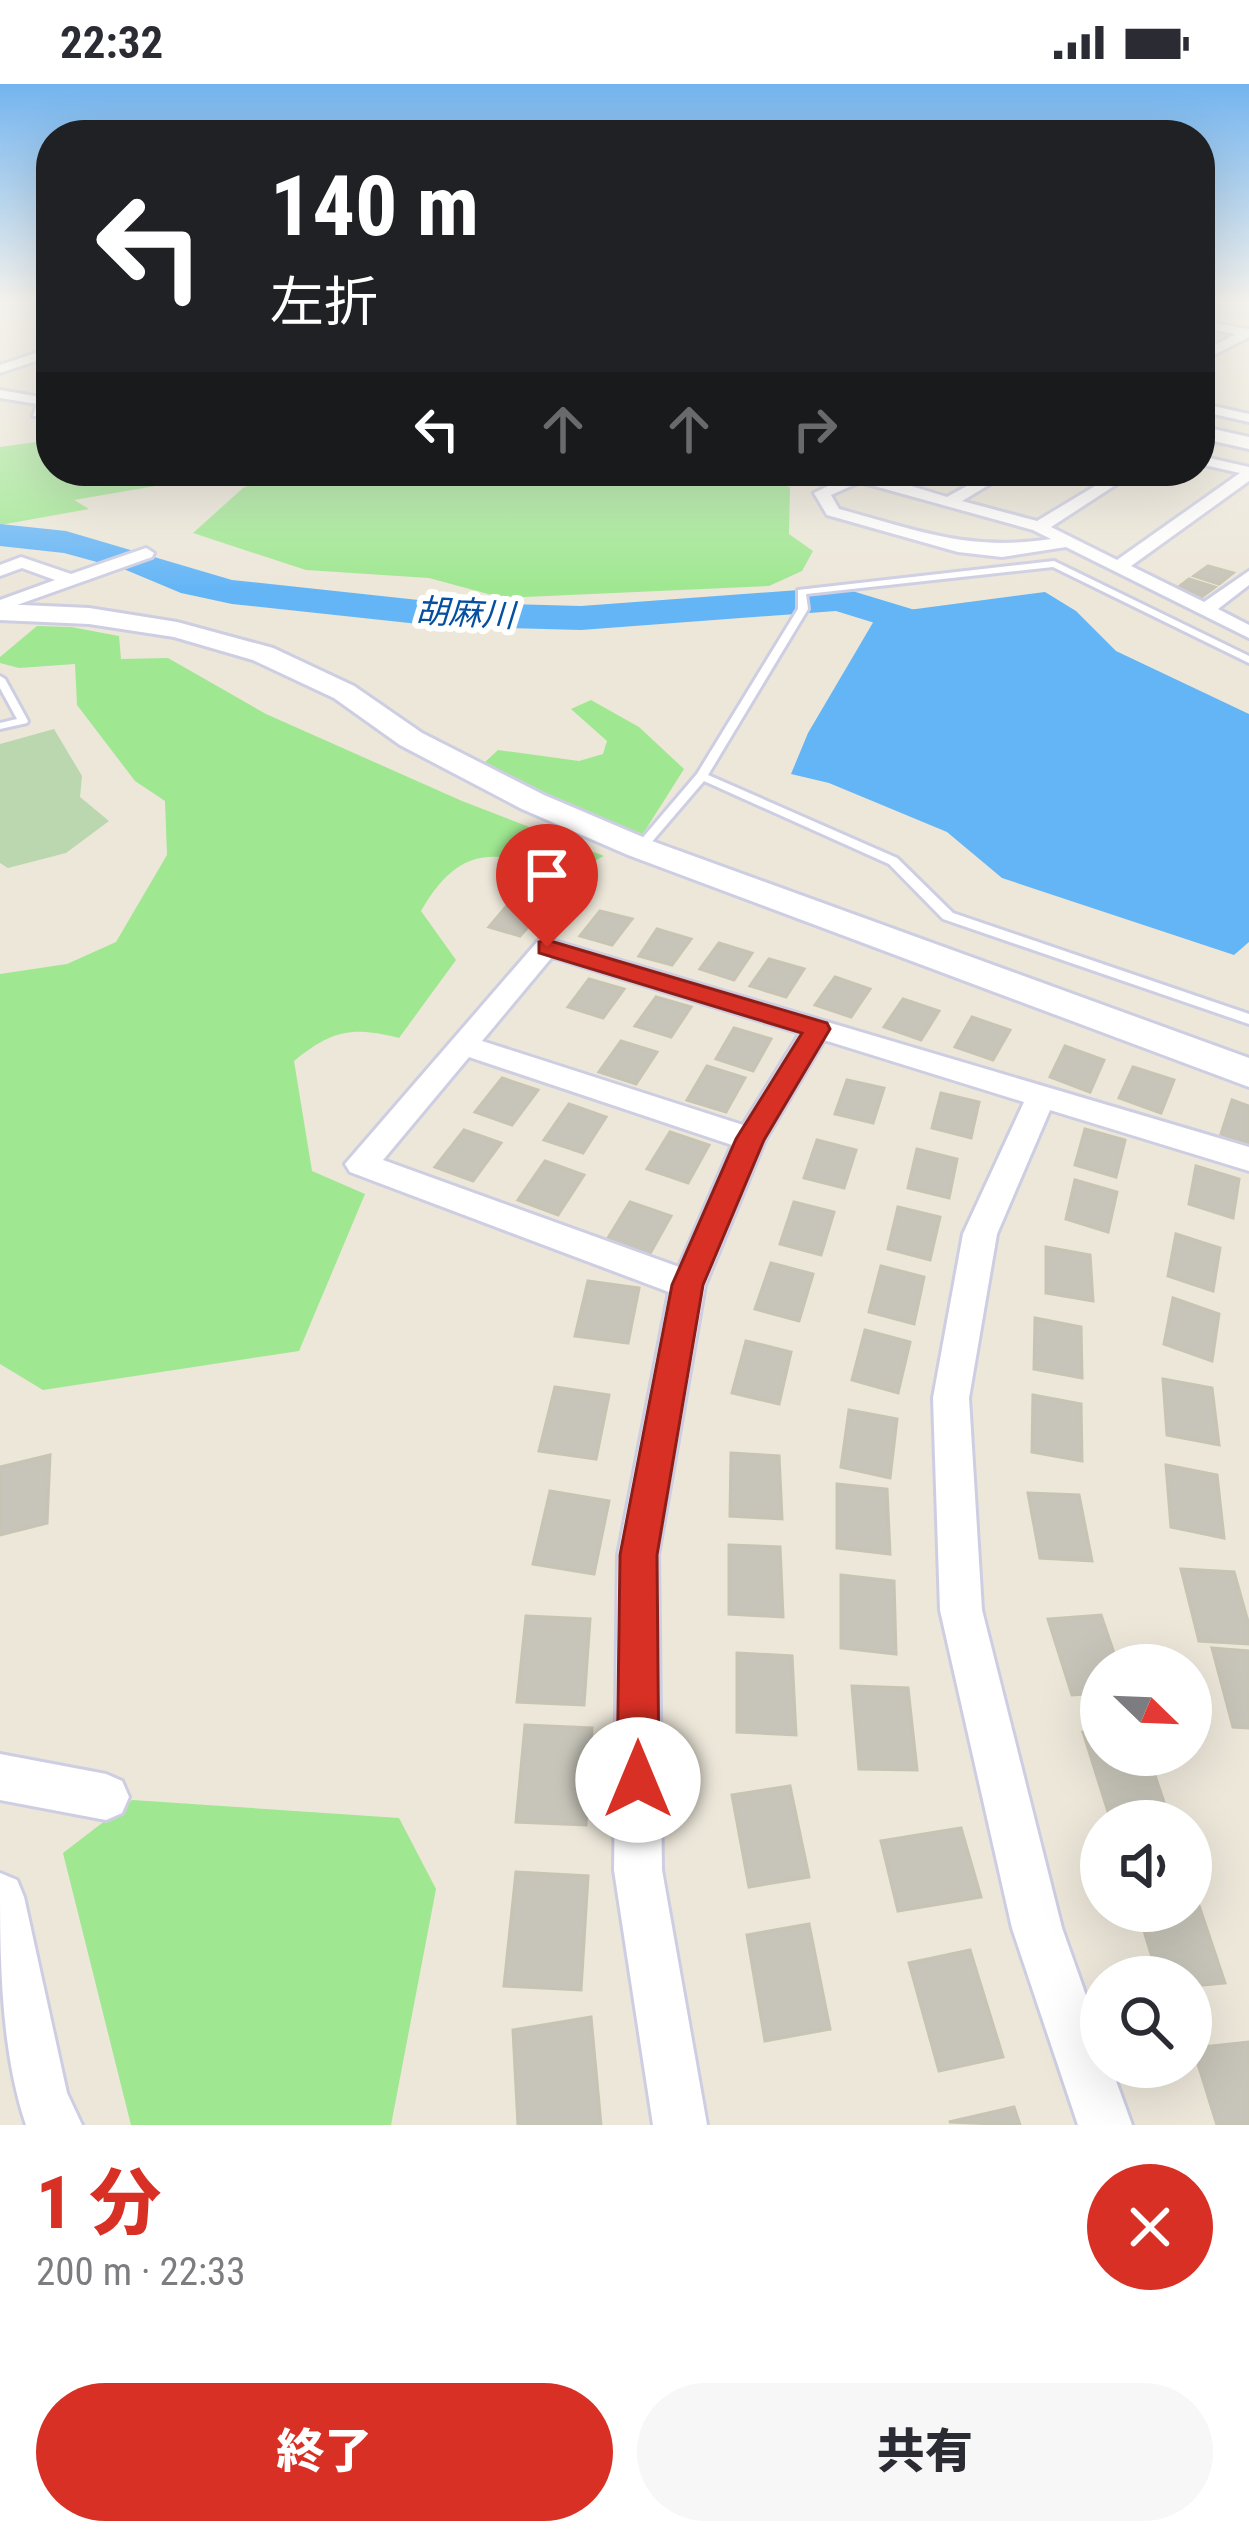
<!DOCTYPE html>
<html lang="ja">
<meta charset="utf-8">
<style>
body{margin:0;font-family:"Roboto Condensed","Noto Sans JP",sans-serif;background:#f7f7f7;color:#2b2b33;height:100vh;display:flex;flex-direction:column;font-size:45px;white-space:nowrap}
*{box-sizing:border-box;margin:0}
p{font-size:39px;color:#7c7c81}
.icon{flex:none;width:66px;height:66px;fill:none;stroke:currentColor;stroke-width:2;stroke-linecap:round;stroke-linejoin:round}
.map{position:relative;height:2041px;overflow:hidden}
.side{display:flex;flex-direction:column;background:#fff;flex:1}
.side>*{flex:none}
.banner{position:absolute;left:36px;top:36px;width:1179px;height:366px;border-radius:48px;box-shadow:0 12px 48px #0002;background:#202124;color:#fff;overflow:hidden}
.needle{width:78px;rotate:113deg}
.tools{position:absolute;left:1080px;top:1560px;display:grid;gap:24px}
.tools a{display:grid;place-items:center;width:132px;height:132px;border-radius:50%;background:#fff;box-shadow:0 12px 48px #0002;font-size:60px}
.pin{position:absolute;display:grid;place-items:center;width:102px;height:102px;color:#fff;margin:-123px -51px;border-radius:50% 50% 50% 0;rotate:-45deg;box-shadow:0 0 12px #0007}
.pin .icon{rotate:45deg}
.me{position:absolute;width:132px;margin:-66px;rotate:0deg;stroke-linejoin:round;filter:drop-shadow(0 0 9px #0008)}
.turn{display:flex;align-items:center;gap:42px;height:252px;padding:0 36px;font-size:54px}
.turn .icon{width:156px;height:156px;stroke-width:2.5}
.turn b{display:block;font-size:84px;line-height:102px}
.lanes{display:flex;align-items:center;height:114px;padding:0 36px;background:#0003;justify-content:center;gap:60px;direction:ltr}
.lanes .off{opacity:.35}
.round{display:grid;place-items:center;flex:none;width:126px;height:126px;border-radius:63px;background:#f7f7f7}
.summary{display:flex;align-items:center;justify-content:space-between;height:204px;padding:0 36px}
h1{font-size:72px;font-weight:800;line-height:90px;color:#d93025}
.button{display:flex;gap:24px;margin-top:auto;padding:24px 36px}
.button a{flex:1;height:138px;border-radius:72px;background:#d93025;color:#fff;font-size:48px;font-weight:800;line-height:138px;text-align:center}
.button a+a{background:#f7f7f7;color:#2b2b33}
.status{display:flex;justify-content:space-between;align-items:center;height:84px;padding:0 60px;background:#fff;direction:ltr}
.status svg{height:33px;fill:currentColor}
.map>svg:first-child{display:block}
.green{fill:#9fe791}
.cemetery{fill:#bbd7af}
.water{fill:#64b5f6}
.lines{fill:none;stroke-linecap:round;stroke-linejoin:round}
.river{fill:#64b5f6;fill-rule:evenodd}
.building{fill:#c7c4b9;stroke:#c7c4b3;stroke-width:3}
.lane-casing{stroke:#cecee3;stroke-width:6}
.street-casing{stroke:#cecee3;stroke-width:6}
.secondary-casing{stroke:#cecee3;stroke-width:6}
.lane{fill:#fff;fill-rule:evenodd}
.street{fill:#fff;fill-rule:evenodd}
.secondary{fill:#fff;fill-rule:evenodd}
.route{fill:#d93025;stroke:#8d1f18;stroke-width:3}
.labels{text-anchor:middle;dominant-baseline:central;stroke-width:12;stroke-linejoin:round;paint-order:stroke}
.far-water-label{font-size:33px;font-style:italic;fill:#054fa0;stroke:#fff}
</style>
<div class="status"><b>22:32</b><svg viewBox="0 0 49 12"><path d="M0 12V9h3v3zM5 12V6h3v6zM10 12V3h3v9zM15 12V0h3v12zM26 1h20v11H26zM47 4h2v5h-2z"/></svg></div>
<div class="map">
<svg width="1249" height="2041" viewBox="0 0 1249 2041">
<rect width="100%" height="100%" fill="#ece7d9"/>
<path class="green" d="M51,356V387H210L196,395L74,416L89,425L0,441V363Z
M280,387H725L790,403L789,450L813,467L802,487L769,502L503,514L429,494L306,486L193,449L243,404Z
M37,542L71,543L119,552L121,575L168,574L266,630L462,717L604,772L567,791C499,767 462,756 421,827L456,876L399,954C352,942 332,946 294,977L312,1087L365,1110L299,1267L43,1306L0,1280V890L67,880L116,858L167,771L165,717L135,697L77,621L75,580L19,584L0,579V573Z
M591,616L639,643L684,685L641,753L550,717L484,679L498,666L579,677L603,670L607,657L571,625Z
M132,1716L399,1734L436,1805L391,2041H131L63,1769Z"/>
<path class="cemetery" d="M54,645L82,692L80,713L109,737L66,769L8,784L0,779V660Z"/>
<path class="water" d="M1045,508L1076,527L1116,567L1249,630V858L1234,871L1002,794L947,748L829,699L791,690L808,649L878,530Z"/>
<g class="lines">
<path class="river" d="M0,440L66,447L232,496L437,518L581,522L839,503L948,536L954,545L948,554L933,557L836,527L581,546L437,542L232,520L181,509L126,486L64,469L0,462Z"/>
</g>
<path class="building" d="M1208,482L1233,489L1219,500L1194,492Z
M1189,495L1215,503L1200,514L1175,506Z
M510,818L542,827L520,852L489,843Z
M600,827L632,835L612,861L580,852Z
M657,845L691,855L672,881L639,872Z
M719,859L752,869L734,896L700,885Z
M769,875L804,885L786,913L750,902Z
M835,893L870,905L851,933L815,921Z
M589,895L624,905L603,934L568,923Z
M656,913L691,923L671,953L635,942Z
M903,915L939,927L921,956L884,943Z
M972,933L1010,946L993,976L955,963Z
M734,944L771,955L753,987L716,975Z
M621,957L657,968L636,1000L599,988Z
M1065,962L1104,976L1090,1008L1050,993Z
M707,982L745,994L726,1028L687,1016Z
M1133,983L1174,996L1161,1029L1119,1014Z
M502,994L538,1006L512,1041L475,1028Z
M847,996L884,1004L873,1039L835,1030Z
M941,1009L979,1018L971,1054L932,1044Z
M1232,1016L1249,1022V1060L1221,1050Z
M569,1020L606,1033L583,1069L544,1056Z
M1085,1045L1125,1056L1116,1093L1075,1081Z
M464,1046L501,1059L473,1097L435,1083Z
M670,1048L709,1061L688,1099L647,1085Z
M817,1056L856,1066L844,1104L804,1094Z
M917,1065L957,1075L949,1114L908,1104Z
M545,1077L584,1091L558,1131L518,1116Z
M1196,1082L1239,1095L1233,1134L1189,1120Z
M1075,1096L1117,1108L1108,1148L1066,1135Z
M630,1118L671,1132L647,1175L605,1159Z
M794,1118L834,1128L821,1171L780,1160Z
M898,1123L940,1133L930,1176L888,1165Z
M1176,1150L1220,1164L1213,1207L1168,1192Z
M1046,1163L1090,1171L1093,1217L1046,1209Z
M771,1179L813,1190L799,1237L755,1225Z
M881,1182L924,1193L914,1240L869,1228Z
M588,1197L639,1204L628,1259L575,1252Z
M1173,1214L1219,1230L1212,1277L1164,1260Z
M1035,1234L1081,1243L1082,1294L1034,1285Z
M865,1246L910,1258L898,1309L852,1296Z
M746,1257L791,1268L779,1320L732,1309Z
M1163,1295L1212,1304L1219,1361L1167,1351Z
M555,1303L609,1311L596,1375L539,1367Z
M1033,1311L1081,1320L1082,1377L1032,1368Z
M849,1326L897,1335L890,1394L841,1383Z
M731,1369L779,1372L782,1435L730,1432Z
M50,1371L47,1439L0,1451V1383Z
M1166,1381L1217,1391L1224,1454L1171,1443Z
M837,1400L887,1405L890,1470L837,1464Z
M550,1407L609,1417L594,1490L533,1480Z
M1028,1409L1079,1411L1092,1477L1040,1474Z
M729,1461L780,1463L783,1533L729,1530Z
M1181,1485L1234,1488L1249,1541V1560L1199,1557Z
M841,1491L894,1497L896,1570L841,1564Z
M1101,1531L1118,1581H1101V1609L1072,1611L1048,1535Z
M526,1532L590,1535L584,1621L517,1618Z
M1212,1564L1249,1567V1644L1233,1643Z
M737,1569L792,1572L796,1651L737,1648Z
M852,1602L908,1604L917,1686L859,1685Z
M525,1641L592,1644L586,1741L516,1738Z
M1101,1646V1671H1148L1168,1730L1110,1734L1083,1648Z
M790,1702L809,1793L749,1803L732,1711Z
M961,1744L981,1813L898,1827L881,1757Z
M516,1788L588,1792L581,1906L504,1902Z
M1191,1798L1225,1899L1191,1902V1893H1158L1138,1827H1191Z
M809,1840L830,1945L765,1957L747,1851Z
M970,1866L1003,1973L939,1987L909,1879Z
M591,1933L601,2041H518L513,1946Z
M1249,1958V2041H1217L1193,1964Z
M1014,2023L1020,2041L949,2038Z"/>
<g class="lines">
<defs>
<path id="lane" d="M1054,477L1249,572V579L1053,483L806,510L808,525L708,691L897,774L953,829L1249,930V940L943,835L889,780L704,697L644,767H636L634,764L697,690L798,525V506Z
M0,592L5,595L28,637L27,639L0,645V639L17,635L0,604Z"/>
<path id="street" d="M1200,237L1249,245V253L1200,278V269L1236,250L1200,243Z
M51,264V272L0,289V281Z
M0,306L46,314L51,323L43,332H33L37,320L0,314Z
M1200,319L1249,330V338L1200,327Z
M1200,372L1249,383V397L1131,482L1204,518L1249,487V501L1218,525L1249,541V554L1066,463L1002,473L958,468L827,431L814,409L844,394L828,387H862L947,413L994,387H1012L962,417L1037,437L1120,387H1137L1051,443L1117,476L1240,389L1200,380ZM860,398L1033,446L1051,455C969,468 917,446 839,425L831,411Z
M146,464L154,469L152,473L0,527V516L55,496L22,484L0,492V481L21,473L71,490Z
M547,855L1249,1063V1087L1050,1026L997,1150L969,1314L982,1526L1062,1844L1101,1954V1983H1111L1132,2041H1078L1012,1844L940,1526L933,1314L963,1150L1024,1018L824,956L765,1056L705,1201L658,1471L662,1786L707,2041H653L614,1786L618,1471L669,1208L350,1088L345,1080L538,857ZM552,873L800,949L743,1041L482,957ZM469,973L732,1061L679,1183L383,1076Z
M0,1670L106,1690L122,1697L129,1713L122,1729L106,1736L0,1716Z
M0,1789L17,1796L24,1813L67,2009L82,2041H26C0,1964 0,1872 0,1789Z"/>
<path id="secondary" d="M1200,342L1249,353V365L1200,354Z
M0,520L89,524L177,538L273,564L354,602L422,649L544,711L652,757L1249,974V1003L628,771L522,725L400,661L334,614L253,576L174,553L89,540L0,536Z"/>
</defs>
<use href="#lane" class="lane-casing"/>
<use href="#street" class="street-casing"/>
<use href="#secondary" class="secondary-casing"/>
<use href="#lane" class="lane"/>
<use href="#street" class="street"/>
<use href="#secondary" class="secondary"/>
</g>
<linearGradient id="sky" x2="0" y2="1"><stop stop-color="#73b4ee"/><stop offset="0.43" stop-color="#f6f4ee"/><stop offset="1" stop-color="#f6f4ee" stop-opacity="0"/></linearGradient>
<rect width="1249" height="506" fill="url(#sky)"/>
<path class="route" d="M547,856L827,939L830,945L764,1056L703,1201L657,1471L659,1696L653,1710L638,1717L624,1710L617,1696L620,1471L672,1201L736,1055L802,949L539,869V858Z"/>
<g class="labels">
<g class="far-water-label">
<text transform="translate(465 529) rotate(3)">胡麻川</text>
</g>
</g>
</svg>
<div class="tools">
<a><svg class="needle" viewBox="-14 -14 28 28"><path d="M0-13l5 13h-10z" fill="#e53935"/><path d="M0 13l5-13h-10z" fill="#7c7c81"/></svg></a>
<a><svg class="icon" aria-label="sound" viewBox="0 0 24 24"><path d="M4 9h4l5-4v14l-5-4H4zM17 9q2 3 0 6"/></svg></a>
<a><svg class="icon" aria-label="search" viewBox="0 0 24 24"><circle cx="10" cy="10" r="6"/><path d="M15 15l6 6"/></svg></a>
</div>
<div class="pin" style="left:547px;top:863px;background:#d93025"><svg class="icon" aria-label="arrive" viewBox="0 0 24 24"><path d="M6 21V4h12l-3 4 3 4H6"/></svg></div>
<svg class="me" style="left:638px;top:1696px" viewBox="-20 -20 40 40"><circle r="19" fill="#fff"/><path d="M0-13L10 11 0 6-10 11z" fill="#d93025"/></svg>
<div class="banner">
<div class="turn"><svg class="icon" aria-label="left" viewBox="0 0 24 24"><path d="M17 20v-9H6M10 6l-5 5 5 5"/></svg><div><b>140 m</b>左折</div></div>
<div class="lanes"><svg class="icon" aria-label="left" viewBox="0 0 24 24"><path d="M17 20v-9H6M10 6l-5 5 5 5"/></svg><svg class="icon off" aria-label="ahead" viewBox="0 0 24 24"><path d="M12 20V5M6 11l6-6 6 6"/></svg><svg class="icon off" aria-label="ahead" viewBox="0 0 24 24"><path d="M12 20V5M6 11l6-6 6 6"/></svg><svg class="icon off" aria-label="right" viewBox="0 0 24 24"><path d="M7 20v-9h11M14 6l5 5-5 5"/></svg></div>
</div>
</div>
<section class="side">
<div class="summary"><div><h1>1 分</h1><p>200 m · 22:33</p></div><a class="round" style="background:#d93025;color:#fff"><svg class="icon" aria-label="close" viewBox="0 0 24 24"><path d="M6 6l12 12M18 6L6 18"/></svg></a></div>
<div class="button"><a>終了</a><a>共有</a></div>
</section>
